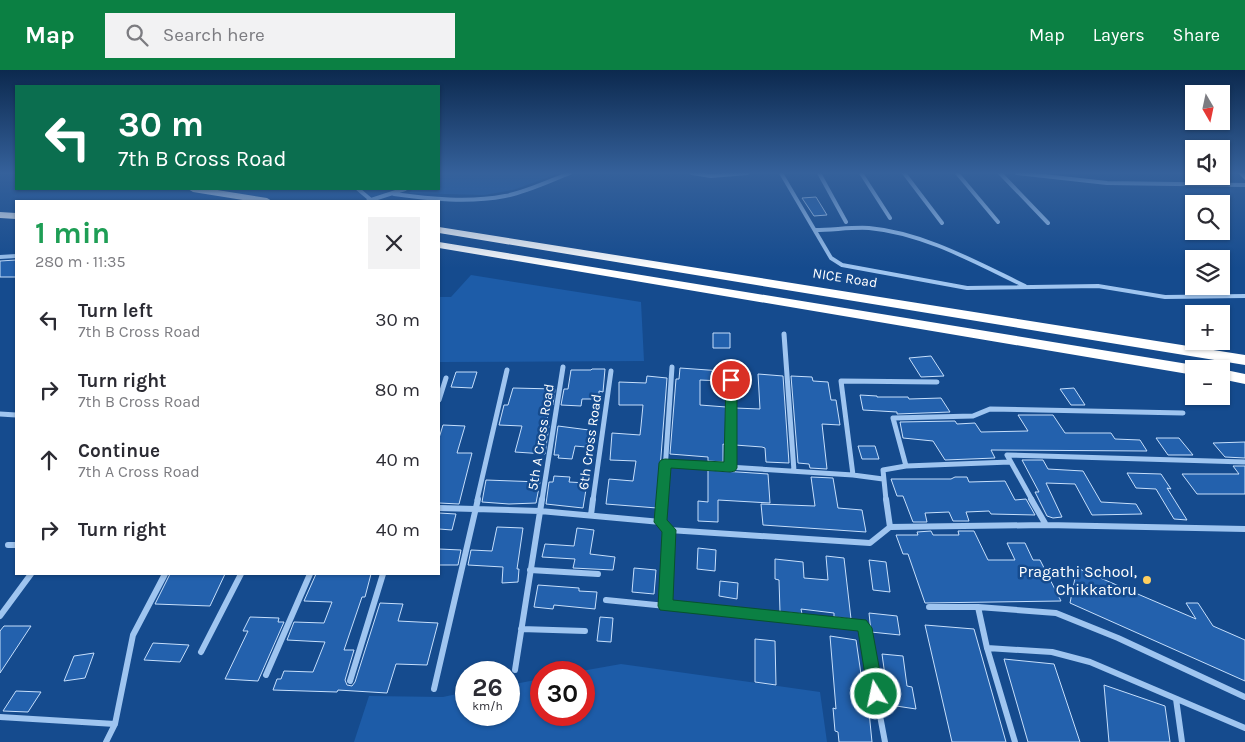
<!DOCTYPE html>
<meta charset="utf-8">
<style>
body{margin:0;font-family:Karla,sans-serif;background:#f2f2f3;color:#2b2b33;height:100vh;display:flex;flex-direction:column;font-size:19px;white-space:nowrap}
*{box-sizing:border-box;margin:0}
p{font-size:16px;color:#7c7c81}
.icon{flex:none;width:28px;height:28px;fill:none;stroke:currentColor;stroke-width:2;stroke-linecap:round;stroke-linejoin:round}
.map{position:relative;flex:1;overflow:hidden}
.details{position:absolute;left:15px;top:130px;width:425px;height:375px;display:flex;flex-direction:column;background:#fff;border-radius:0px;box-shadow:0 1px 4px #0004}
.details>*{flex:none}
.hud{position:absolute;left:15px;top:15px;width:425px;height:105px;border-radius:0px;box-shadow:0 1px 4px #0004;background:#0b6e4f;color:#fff;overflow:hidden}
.needle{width:32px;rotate:171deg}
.controls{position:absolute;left:1185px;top:15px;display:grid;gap:10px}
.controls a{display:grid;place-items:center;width:45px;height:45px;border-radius:0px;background:#fff;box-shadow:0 1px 4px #0004;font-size:25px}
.speed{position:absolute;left:455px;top:591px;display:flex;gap:10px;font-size:25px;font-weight:700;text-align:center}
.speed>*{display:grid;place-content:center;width:65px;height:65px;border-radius:50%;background:#fff;box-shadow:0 1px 4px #0004;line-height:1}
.speed small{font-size:12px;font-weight:400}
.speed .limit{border:8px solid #d22;background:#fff;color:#111}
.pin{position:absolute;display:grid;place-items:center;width:42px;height:42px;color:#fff;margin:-21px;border:2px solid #fff;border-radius:50%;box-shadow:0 1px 5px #0007}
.me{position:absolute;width:55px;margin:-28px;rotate:350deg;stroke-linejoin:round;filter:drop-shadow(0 0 4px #0008)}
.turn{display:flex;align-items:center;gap:18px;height:105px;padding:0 20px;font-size:22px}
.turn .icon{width:65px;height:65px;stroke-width:2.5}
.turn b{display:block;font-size:35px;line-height:42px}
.round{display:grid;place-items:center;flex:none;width:52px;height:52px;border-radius:0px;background:#f2f2f3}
.headline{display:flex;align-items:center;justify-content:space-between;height:85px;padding:0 20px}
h1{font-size:30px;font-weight:700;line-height:38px;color:#1e9e55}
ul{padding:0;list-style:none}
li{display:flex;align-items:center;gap:15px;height:70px;padding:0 20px}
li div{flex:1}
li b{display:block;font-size:19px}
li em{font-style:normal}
header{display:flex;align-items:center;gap:30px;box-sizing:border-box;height:70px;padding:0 25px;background:#0b8043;color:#fff}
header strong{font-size:24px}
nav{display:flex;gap:28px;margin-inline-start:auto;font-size:18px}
.search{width:350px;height:45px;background:#f2f2f3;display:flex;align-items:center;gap:12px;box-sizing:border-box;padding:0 18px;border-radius:0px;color:#7c7c81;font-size:19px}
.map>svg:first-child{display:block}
.green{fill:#1d5ca8}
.building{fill:#2361ad;stroke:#c6dffc}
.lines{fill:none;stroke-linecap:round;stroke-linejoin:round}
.street-far2{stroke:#9fc5f0;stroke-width:4}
.street-far1{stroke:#9fc5f0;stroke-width:5}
.street{stroke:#9fc5f0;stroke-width:6}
.secondary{fill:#cde2fb;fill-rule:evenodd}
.highway{fill:#fff;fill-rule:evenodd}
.route{fill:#0b8043;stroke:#07532c}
.poi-dot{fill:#ffcf5f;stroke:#154b8e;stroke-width:2}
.labels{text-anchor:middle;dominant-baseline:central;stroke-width:5;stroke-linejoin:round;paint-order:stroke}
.street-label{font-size:14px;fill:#fff;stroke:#154b8e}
.near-poi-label{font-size:16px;fill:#fff;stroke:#154b8e;text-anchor:end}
</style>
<header>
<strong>Map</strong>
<div class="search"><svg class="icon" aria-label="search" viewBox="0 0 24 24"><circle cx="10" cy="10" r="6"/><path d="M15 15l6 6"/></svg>Search here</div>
<nav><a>Map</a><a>Layers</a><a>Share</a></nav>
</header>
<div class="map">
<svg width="1245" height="672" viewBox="0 0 1245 672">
<rect width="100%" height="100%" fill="#154b8e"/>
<path class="green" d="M439,103H560L513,120L484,125L409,123L413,119H439Z
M471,205L641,232L644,291L439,292V227H451Z
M621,594L820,622L827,672H354L369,626L443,627L466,622V645H509V615L541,609V645H584V602H576Z"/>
<path class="building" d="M816,127L827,145L814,146L802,128Z
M16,190V207H0V191Z
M713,263H730V278H713Z
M931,286L944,306L921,307L909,288Z
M680,298L722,301L723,311L700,310V335L726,337V375L723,374V392L708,391V387L670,384L676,309H679Z
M592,299H605L603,322L599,321V329H582L581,336L561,335L564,319H568L571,300H591Z
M456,302H477L472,318L451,317Z
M758,304L783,306L789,393L766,392L765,378L762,377L735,375V338L760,339Z
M647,306L667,308L657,438L606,434L609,409L633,411L636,391L610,390L612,363L640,365L641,356L643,335H619V312L646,313Z
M791,306L812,307L813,311L828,312L831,330H836L840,355L822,354L827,399L810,398L809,394L798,393Z
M513,318L555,319L553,335H550L546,355H549L545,384L515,382L522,356L499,355L504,335H508Z
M1074,318L1085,335H1071L1060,319Z
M860,325L877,326V327H908L909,329L941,328L950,342L897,344V342L863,340Z
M1018,345H1053L1065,363H1111L1115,369L1140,370L1147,381L991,380L995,388L945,390L933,371L903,368L900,352L955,351L957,354L975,353L981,362L1028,361Z
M443,355L465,356L457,383H472L459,434L439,433V368Z
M558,356L589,360L586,377L575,376L572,389L558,388L559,385H554Z
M1156,368H1179L1193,385H1168Z
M1245,372V388L1225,387L1213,373Z
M858,376H875L879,389H862Z
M1022,390H1043L1048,399L1083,401L1101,432L1136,434L1142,444L1092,445L1075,414L1046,413L1062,447L1053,448L1047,446L1035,422H1039Z
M1233,396H1245V424H1197L1182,404H1239Z
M708,400L768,404L770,433L718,430V452L698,451V431L708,432Z
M1127,403L1161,404L1171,419L1167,418L1187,450L1174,449L1156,419L1136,418Z
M554,406L570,407L569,412L587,413L583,438L546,434L549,412H553Z
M811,407L833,408L838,438L862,440L866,462L763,455L761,434L815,436Z
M955,407H967L969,412L1005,411L1015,430L1026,429L1035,445L991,444L989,441L966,442L969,451H953L949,442L925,443L927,452H913L903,426H897L891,409H951Z
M486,410L540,412L536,433L509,434L482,432Z
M439,443L456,444L452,460L439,459Z
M497,457L523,458L517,499H519L518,512L502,513L503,497L468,495L471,480L492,481Z
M577,458L594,460L590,484L615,487L613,500L573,498L575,489L542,487L545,474L574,476Z
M931,461L933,465H959L958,461H974L988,490H1015L1007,473H1025L1033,490H1040L1061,531L925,533L908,484H903L896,465H918L917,462Z
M698,478L716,480L715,501L697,499Z
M439,479L461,480L458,495H439Z
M826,486L844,488L851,549L834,547V543L801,539L802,544L780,542L779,510L775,509V489L803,492L804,508L828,510Z
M869,490L886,492L890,522L873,520Z
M634,498L656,500L654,524L632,522Z
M1077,498L1196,549L1186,533H1198L1213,556L1245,570V611L1070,533Z
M170,504H225L210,536L155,534Z
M316,504H371L365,527H362L344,580H354L345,610L347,615L352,616L355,612L380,533L403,534L398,551L438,553L427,595L396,594L387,623L338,620L337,622L273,620L277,609H281L284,601L313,602L325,572L287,570L294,552L324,553L332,532L304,531Z
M720,511L738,513L737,529L719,526Z
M538,515L579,518V521L597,522L595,539L554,535L553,539L534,537Z
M869,543L897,546L900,565L871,562Z
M250,547L279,548L278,552H284L258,611L225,609L248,561H243Z
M600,547L613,548L611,572L597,571Z
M925,555L974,559L1006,672H952Z
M4,556H31L0,603V561Z
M830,566L856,570L862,611H868L873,633L868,632L872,672H839L838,662L835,661L833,638L836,639Z
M755,569L775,571L776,615L755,612Z
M153,573L189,575L180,592L144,590Z
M94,583L85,608L64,611L74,586Z
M882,584L903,586L907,616L912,617L916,639L883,634L879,613H886Z
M1004,589L1054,594L1080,672H1028Z
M1104,615L1165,636L1170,672H1109Z
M16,621L41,622L28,642L3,641Z"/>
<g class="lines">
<path class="street-far2" d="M692,103L711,106L747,103
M781,103L831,188L842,195L967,218L1098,216L1165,227L1245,226
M819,103L846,152
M861,103L890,148
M904,103L942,153
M957,103L998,152
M1000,103L1048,153
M1017,103L1107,113L1245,115
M358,119L371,130
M394,124C430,129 469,133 505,126C527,122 549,111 570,103
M368,131L405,119
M815,160C833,160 851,157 869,158C924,163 977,193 1025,216
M0,187L16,186"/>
<path class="street-far1" d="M784,264L794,401
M439,330L446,308
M0,344L16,345
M665,393L853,405L883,409
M906,396L893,348L973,346L990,339L1183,343
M730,397L731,310
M853,405L841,311L937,312
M477,430L507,300
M542,430L563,297
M593,430L611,301
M663,430L672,297
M886,430L883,400L906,396L1010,392
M1032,430L1007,385L1245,392"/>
<path class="street" d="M1031,429L1046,455
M439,438L540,441L661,452L669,460L870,473L890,457L886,429
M591,445L593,429
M661,452L663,429
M890,457L1046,455L1245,459
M669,460L666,536L863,556L885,672
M8,475H16
M530,500L598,504
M606,530L666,536
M929,537H978
M0,546L31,504
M521,559L585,561
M987,578L1052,582L1090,592L1245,658
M201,582L241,504
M515,600L542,429
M266,605L310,504
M350,611L383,504
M434,619L478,429
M1176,629L1182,672
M0,647L115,654
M106,672L115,654L133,565L165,504
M1015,672L987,578L978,537L1056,543L1118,568L1245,627"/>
<path class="secondary" d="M1238,103H1245V110Z"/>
<path class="highway" d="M188,119H211L267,128L272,131H249L193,122Z
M0,142L16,143V149L0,148Z
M439,157L1245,285V295L439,163Z
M439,172L1194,295L1200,299H1194V305L439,178Z
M1221,299L1245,304V314L1221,309Z"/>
</g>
<linearGradient id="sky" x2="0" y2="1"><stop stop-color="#0c294e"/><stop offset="0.52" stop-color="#35619b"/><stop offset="1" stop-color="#35619b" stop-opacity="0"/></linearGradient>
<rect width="1245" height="198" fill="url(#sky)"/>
<path class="route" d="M731,307L737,310V398L735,401L730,402L671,398L667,450L676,460L673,530L866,550L872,558L884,624L882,630L876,632L871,630L868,624L858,561L660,540L658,536L662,462L654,452L659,393L661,390L665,389L724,392L726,310Z"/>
<circle class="poi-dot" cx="1147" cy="510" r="5"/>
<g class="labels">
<g class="street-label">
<text transform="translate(845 208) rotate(9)">NICE Road</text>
<text transform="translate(541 367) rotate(-81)">5th A Cross Road</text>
<text transform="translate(590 372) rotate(-82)">6th Cross Road</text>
</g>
<g class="near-poi-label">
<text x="1137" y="501">Pragathi School,<tspan x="1137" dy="18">Chikkatoru</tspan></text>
</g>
</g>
</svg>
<div class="controls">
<a><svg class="needle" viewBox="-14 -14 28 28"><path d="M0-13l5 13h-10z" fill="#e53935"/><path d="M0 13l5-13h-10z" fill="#7c7c81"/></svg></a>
<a><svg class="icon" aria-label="sound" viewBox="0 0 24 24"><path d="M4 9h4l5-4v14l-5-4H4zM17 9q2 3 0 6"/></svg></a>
<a><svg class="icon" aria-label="search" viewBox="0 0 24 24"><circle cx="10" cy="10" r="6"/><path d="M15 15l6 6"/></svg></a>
<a><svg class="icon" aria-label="layers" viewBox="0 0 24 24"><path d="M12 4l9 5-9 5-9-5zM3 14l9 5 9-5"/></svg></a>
<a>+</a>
<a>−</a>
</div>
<div class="speed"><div>26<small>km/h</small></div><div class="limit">30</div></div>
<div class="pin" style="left:731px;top:310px;background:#d93025"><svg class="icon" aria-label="arrive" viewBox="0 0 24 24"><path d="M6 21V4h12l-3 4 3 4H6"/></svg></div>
<svg class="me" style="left:876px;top:624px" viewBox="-20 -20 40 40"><circle r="17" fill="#0b8043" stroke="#fff" stroke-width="3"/><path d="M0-11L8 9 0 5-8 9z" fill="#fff"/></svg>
<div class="hud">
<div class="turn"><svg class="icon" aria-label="left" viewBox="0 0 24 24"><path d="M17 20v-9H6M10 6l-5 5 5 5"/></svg><div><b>30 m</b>7th B Cross Road</div></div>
</div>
<section class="details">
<div class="headline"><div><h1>1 min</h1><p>280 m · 11:35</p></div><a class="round"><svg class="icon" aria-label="close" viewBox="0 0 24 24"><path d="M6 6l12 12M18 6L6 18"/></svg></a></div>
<ul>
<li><svg class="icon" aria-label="left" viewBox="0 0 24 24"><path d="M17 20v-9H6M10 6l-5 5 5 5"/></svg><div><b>Turn left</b><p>7th B Cross Road</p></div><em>30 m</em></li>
<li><svg class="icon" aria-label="right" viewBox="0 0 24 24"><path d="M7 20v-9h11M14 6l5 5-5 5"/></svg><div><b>Turn right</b><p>7th B Cross Road</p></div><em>80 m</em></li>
<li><svg class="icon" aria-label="ahead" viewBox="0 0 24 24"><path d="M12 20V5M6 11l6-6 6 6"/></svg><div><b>Continue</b><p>7th A Cross Road</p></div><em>40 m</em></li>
<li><svg class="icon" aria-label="right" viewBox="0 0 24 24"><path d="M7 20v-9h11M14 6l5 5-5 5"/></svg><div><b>Turn right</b></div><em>40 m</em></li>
</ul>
</section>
</div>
